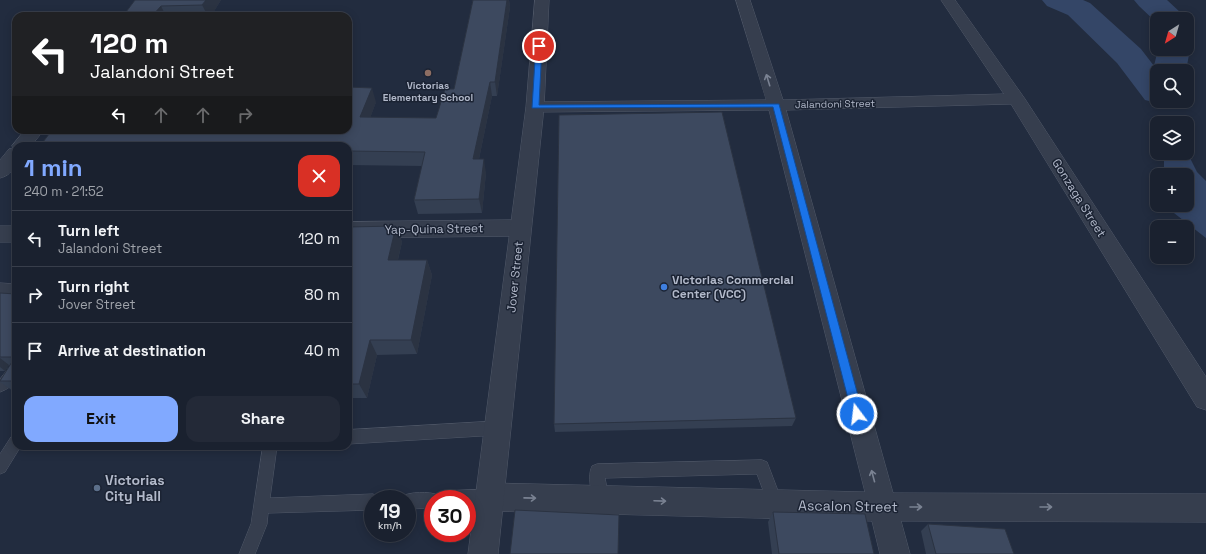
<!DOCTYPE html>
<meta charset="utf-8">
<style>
body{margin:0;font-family:"Space Grotesk",sans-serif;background:#232937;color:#f1f3f6;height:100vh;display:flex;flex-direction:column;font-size:15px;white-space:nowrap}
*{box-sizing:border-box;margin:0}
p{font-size:13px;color:#9fa3aa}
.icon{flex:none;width:22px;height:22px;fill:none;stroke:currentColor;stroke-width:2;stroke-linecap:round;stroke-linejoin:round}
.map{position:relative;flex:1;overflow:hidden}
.panel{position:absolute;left:12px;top:142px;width:340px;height:308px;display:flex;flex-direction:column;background:#1a212f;border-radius:12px;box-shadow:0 2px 10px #0003,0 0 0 1px #383e4b}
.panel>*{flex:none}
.hud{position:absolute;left:12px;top:12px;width:340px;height:122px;border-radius:12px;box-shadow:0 2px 10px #0003,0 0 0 1px #383e4b;background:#202124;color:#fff;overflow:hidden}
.needle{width:26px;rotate:217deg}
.fabs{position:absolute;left:1150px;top:12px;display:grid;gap:8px}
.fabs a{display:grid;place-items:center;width:44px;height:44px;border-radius:8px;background:#1a212f;box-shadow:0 2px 10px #0003,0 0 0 1px #383e4b;font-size:20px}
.speed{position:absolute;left:364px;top:490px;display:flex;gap:8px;font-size:20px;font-weight:700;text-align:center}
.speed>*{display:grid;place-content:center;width:52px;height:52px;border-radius:50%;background:#1a212f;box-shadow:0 2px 10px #0003,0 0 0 1px #383e4b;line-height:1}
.speed small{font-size:10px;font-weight:400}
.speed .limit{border:6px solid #d22;background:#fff;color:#111}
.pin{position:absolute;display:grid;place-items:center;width:34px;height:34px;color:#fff;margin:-17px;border:2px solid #fff;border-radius:50%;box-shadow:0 1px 4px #0007}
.me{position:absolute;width:44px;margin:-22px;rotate:345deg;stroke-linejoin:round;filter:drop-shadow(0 0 3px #0008)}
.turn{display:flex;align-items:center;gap:14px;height:84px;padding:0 12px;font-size:18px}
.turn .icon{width:52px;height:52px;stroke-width:2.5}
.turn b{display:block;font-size:28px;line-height:34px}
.lanes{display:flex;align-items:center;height:38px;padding:0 12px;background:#0003;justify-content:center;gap:20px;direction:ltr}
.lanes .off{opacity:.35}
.round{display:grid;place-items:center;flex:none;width:42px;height:42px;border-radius:12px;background:#232937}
.summary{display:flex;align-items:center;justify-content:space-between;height:68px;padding:0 12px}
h1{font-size:24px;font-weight:700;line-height:30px;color:#81a9ff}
.primary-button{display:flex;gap:8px;margin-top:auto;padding:8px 12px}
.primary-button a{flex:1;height:46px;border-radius:12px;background:#81a9ff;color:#111;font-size:16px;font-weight:700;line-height:46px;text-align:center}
.primary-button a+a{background:#232937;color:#f1f3f6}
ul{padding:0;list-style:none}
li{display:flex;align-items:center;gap:12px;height:56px;padding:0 12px;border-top:1px solid #383e4b}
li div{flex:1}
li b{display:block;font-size:15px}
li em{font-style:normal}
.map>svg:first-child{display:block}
.water{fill:#344667}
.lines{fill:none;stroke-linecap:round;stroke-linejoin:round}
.river{fill:#344667;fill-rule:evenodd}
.service-casing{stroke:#515969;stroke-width:1}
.minor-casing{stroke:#515969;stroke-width:1}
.tertiary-casing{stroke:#515969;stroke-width:1}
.service{fill:#363e4e;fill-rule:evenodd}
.minor{fill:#363e4e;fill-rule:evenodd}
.tertiary{fill:#363e4e;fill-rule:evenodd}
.wall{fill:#343f52}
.shaded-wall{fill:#2b3342}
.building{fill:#3d495f;stroke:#2b3342}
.oneway{stroke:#7a8292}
.route{fill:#1a73e8;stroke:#114b97}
.education-dot{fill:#8d6e63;stroke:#1b2333;stroke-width:1.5}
.shop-dot{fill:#3f7fe0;stroke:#1b2333;stroke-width:1.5}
.service-dot{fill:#5c6f8a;stroke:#1b2333;stroke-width:1.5}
.labels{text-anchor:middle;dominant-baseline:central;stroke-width:3;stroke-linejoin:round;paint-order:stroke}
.far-poi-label{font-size:10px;font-weight:bold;fill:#b2b9ca;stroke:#1b2333}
.far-street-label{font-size:10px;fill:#b2b9ca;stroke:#1b2333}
.street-label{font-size:12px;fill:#b2b9ca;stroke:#1b2333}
.poi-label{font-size:12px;font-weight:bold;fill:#b2b9ca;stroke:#1b2333;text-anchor:start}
.near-poi-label{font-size:14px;font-weight:bold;fill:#b2b9ca;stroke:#1b2333;text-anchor:start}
.near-street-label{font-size:14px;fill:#b2b9ca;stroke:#1b2333}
</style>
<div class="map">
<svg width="1206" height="554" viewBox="0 0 1206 554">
<rect width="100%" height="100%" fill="#222c3f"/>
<path class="water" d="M1187,152L1197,172L1206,181V238L1165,206L1187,205V175H1164V153H1187Z"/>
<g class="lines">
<path class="river" d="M1042,0H1083L1090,3L1141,49L1154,66L1158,49H1187V44L1190,49L1186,71H1157V101H1167L1157,103L1145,100L1117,63L1068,15L1047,6Z
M1134,0H1167L1181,13L1185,19H1157V23L1139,6Z"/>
<defs>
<path id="service" d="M0,283L16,284V294L0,293Z
M16,363C16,379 16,386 0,392V379L11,365Z
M498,421L503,423L505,428L503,433L498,435L348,444V430Z
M16,435V446H21L5,472L0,474V454L11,437Z
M263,446H277L270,498L373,494L378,497L379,499H373V510L268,513L267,524L255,554H239L251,524Z
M762,460L767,462L783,504L780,509L775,512L770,509L757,474L605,478L609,499L606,504L601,507L596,504C591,494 587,476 592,466L597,464Z
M490,489L495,492L498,497L495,502L490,505L467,506V499H433V508L407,509V499H400L402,496C411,492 428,491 438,495L439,497L441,494L446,491Z"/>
<path id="minor" d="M736,0H750L783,100L1004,94L941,0H955L1025,99L1206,377V410L1197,407L1011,104L786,110L893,493L1206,494V522L901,521L910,554H880L872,521L491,511L481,507L477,497L481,487L491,483L865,492L769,110L535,112L529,111L526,107L529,103L535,102L766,100Z
M520,220L527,223L530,228L527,233L520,236L348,238V222Z
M0,226H16V242H0Z"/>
<path id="tertiary" d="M535,0H549L544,107L498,554H468L526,107Z
M25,130H44L31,146H16C16,161 16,174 0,178V160L9,149L13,148L12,146Z"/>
</defs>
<use href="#service" class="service-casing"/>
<use href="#minor" class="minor-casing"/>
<use href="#tertiary" class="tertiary-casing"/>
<use href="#service" class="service"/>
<use href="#minor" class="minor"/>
<use href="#tertiary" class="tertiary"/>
</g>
<path class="wall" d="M135,0H221L211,16H123Z
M473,0H509L510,7L497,96H492L479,159L486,173L482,213L418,214L414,200L422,166L348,165V130L376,102L370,118H436L454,89Z
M396,226L402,242L398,260H427L432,275L417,354L377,355L367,398H348V227Z
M0,293L16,294V393L0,382V381L10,365H9L5,371H0Z
M796,418L792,426L555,432L554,424Z
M773,512L874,554H772L768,522Z
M928,524L1014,554H926L921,531Z"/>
<path class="shaded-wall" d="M206,0H221L211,16H208L202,5Z
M507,0H509L510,7L497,96L495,82Z
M161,6L166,16H152Z
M490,82L492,96L476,173L473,159Z
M372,88L376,102L365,132L360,117Z
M484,159L486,173L482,213L479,199Z
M396,226L402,242L394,276L388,260Z
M427,260L432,275L417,354L411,340Z
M370,340L377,355L367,398L359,384Z
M0,358L9,365L5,371L0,367Z"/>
<path class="building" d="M135,0H206L202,5L161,6L152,16H123Z
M473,0H507L495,82H490L473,159H484L479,199L414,200L425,152L348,151V146H40L52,130H348V87L372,88L360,117L436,118L445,89H454Z
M722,112L796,418L554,424L559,115Z
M396,226L388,260H427L411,340H370L359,384H348V227Z
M0,293L16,294V381H0L15,357H0Z
M515,510L619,515L618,554H510Z
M773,512L865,514L874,554H779Z
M928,524L1005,529L1014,554H936Z"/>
<defs><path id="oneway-shaft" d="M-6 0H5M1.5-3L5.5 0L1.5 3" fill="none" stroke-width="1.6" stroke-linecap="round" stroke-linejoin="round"/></defs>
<g class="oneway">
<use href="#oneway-shaft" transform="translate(768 80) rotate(-107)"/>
<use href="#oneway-shaft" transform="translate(873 476) rotate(-105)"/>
<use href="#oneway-shaft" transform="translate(530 498) rotate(1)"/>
<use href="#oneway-shaft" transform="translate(660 501) rotate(2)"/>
<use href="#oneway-shaft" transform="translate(916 507)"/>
<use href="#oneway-shaft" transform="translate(1046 507)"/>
</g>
<path class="route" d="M536,44L542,46L539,105L779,104L863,414L861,418L857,419L854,418L852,414L773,107L532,108Z"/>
<circle class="education-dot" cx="428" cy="73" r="4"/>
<circle class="shop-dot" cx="664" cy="287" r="4"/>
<circle class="service-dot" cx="97" cy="488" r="4"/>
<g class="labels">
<g class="far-poi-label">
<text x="428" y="85">Victorias<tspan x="428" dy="12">Elementary School</tspan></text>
</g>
<g class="far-street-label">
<text transform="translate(835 104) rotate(-1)">Jalandoni Street</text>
</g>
<g class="street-label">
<text transform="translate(1079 198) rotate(58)">Gonzaga Street</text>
<text transform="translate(434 229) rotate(-1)">Yap-Quina Street</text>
<text transform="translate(515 277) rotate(-84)">Jover Street</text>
</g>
<g class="poi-label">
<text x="672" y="280">Victorias Commercial<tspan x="672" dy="14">Center (VCC)</tspan></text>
</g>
<g class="near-poi-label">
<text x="105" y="480">Victorias<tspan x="105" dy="16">City Hall</tspan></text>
</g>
<g class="near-street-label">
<text transform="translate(848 506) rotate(1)">Ascalon Street</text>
</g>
</g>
</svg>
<div class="fabs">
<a><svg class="needle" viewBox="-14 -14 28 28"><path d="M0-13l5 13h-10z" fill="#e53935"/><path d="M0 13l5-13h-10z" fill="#9fa3aa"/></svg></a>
<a><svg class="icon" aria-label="search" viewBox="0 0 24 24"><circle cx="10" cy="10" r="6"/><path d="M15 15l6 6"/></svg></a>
<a><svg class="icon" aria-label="layers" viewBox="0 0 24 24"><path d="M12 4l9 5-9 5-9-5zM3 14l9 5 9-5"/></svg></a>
<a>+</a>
<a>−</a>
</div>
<div class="speed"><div>19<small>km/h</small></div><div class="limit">30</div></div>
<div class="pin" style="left:539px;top:46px;background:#d93025"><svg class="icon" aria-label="arrive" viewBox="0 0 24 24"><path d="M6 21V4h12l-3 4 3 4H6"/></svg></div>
<svg class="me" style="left:857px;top:414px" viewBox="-20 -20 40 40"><circle r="17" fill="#1a73e8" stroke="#fff" stroke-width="3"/><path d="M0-11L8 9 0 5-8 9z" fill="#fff"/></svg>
<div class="hud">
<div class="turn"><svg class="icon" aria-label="left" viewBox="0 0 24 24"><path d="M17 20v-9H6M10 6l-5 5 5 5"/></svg><div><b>120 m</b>Jalandoni Street</div></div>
<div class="lanes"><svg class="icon" aria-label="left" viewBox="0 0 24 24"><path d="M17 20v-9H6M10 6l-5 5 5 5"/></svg><svg class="icon off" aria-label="ahead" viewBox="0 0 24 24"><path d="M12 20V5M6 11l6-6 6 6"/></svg><svg class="icon off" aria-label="ahead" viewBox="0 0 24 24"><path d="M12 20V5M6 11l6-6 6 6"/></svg><svg class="icon off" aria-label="right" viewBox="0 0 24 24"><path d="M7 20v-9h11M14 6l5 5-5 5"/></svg></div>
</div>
<section class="panel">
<div class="summary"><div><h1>1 min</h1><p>240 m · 21:52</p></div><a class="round" style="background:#d93025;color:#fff"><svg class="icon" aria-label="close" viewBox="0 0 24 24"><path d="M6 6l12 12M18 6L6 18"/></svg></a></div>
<ul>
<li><svg class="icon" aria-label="left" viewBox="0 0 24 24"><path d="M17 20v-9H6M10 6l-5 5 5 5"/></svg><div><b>Turn left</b><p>Jalandoni Street</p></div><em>120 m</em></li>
<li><svg class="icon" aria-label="right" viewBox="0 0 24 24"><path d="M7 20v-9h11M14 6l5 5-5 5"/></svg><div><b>Turn right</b><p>Jover Street</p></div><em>80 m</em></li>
<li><svg class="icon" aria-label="arrive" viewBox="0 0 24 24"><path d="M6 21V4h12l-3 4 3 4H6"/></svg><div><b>Arrive at destination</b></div><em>40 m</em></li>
</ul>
<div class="primary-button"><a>Exit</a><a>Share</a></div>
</section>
</div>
